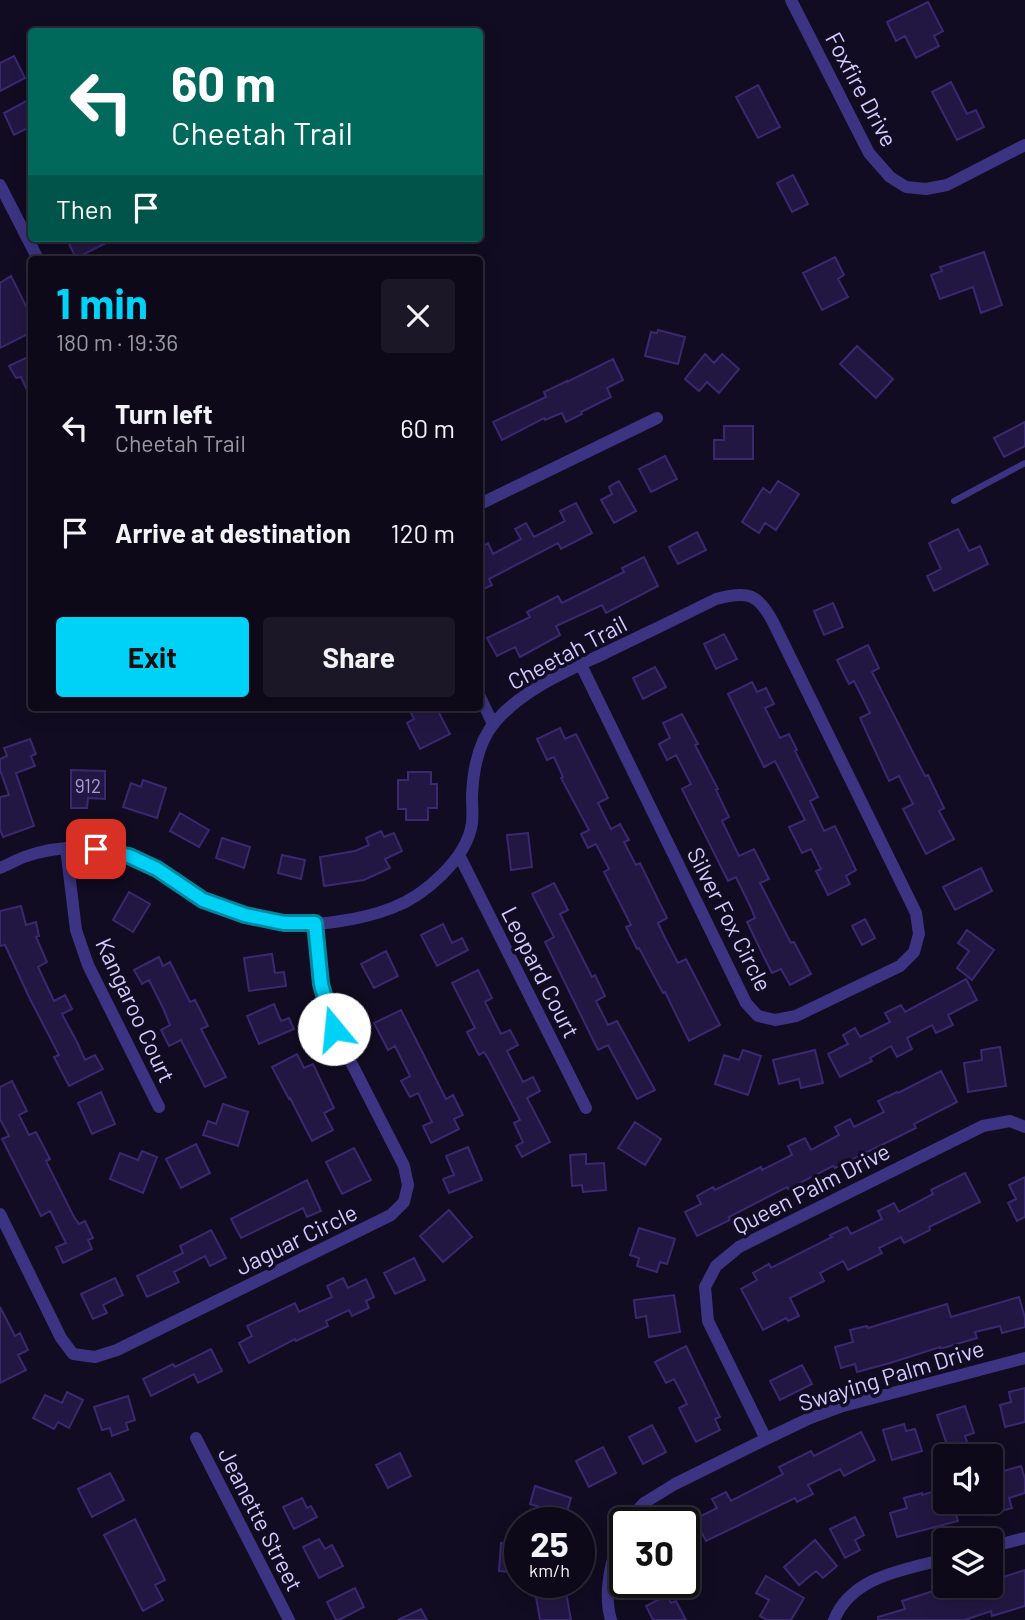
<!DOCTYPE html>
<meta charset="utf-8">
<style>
body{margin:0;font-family:Barlow,sans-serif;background:#1b1726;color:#f1f3f6;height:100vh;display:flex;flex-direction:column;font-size:26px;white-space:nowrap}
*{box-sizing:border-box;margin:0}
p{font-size:23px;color:#9a9aa2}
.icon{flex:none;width:38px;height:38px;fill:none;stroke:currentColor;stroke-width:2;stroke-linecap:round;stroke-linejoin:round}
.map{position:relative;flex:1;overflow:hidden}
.details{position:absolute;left:28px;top:256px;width:455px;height:455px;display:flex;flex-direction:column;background:#0d0919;border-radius:7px;box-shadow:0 4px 18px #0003,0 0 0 2px #2d2a38}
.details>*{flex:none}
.hud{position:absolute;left:28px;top:28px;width:455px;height:214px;border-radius:7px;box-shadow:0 4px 18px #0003,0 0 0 2px #2d2a38;background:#00695c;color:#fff;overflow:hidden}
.tools{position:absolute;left:933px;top:1444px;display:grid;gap:14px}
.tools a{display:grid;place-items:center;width:70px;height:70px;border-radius:7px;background:#0d0919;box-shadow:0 4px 18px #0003,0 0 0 2px #2d2a38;font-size:35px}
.speed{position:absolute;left:504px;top:1507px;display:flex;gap:14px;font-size:35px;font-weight:700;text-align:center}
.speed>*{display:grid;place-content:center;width:91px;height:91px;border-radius:50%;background:#0d0919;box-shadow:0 4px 18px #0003,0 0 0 2px #2d2a38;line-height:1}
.speed small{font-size:18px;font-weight:400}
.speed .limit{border:4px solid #111;border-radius:10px;background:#fff;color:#111}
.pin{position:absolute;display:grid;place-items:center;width:60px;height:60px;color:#fff;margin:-30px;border-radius:14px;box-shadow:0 4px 10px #0006}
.me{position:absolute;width:77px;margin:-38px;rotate:343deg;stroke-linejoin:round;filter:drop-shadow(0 0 5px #0008)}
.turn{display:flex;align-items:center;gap:24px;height:147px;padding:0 28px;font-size:32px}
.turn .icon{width:91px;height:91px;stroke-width:2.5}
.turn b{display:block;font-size:49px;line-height:60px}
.then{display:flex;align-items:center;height:66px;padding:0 28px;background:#0003;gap:14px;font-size:26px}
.round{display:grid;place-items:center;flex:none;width:74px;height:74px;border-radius:7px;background:#1b1726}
.summary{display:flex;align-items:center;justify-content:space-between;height:119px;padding:0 28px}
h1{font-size:42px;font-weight:700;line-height:52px;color:#00d1f7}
.button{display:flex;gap:14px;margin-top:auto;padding:14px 28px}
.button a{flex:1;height:80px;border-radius:7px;background:#00d1f7;color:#111;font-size:28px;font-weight:700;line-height:80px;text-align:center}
.button a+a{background:#1b1726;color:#f1f3f6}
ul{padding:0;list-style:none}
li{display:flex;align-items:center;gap:21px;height:105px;padding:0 28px}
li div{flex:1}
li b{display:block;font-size:26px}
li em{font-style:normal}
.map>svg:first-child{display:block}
.building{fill:#221743;stroke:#3a2870;stroke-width:2}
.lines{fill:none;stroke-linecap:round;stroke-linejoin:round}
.service{stroke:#3c3482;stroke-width:6}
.minor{stroke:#3c3482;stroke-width:12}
.route-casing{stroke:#0088a1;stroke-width:18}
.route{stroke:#00d1f7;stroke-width:12}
.labels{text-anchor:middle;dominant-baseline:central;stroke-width:7;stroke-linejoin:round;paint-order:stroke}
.number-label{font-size:19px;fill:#a89fd0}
.street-label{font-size:23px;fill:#d4ccff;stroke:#110c21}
</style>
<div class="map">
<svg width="1025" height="1620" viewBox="0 0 1025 1620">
<rect width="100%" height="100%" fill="#110c21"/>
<path class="building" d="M928,2L943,31L934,36L939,46L916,58L905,36L896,41L887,22Z
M14,56L25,78L0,91V63Z
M951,82L967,114L976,110L984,127L957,140L932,92Z
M758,85L780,127L758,138L736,97Z
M32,98V126L14,135L4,113Z
M793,175L808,204L792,212L777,183Z
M66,238H116L76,258Z
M984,252L1002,305L981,313L973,287L940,299L931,275L942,271L940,267Z
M835,257L844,275L838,279L848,297L822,310L803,273Z
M11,276L32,318V332L0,348V283Z
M658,330L685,337L678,364L645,356L651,332L657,333Z
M857,346L893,379L876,398L840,364Z
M705,354L714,363L722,354L739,369L719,393L707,382L699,391L685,379Z
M32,355V401L21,377L16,378L9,366Z
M613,359L623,380L607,388L611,397L581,412L582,414L566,422L562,413L545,420L544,418L502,440L493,422L546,397L544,392L567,381V382Z
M1025,422V446L1004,457L994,438Z
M724,426H753V459H714V440H724Z
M665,456L677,479L651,492L639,469Z
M619,481L636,511L614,523L601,500L612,494L609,487Z
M778,481L799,494L776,530L765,523L759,533L742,522L763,488L770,493Z
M576,503L592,533L561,549L558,543L489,579L492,585L480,591V548L488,543L493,554L521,539L515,529L526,523L534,537L565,521L560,511Z
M958,529L969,551L980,546L988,564L934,591L927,576L941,569L929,543Z
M697,532L706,550L678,564L669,547Z
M644,557L658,586L606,613L602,605L556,626L560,635L520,657L515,647L497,656L487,638L530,617L527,612L558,596L562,603L624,572L622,568Z
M833,603L843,627L824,635L814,611Z
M724,634L737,659L716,669L704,644Z
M868,645L879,668L872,672L925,776L928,775L944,808L939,811L954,839L926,854L903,809L913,804L899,776L889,781L860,718L870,713L854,681L849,684L837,660Z
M655,667L666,687L643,699L633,678Z
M752,682L757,692L766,688L774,704L765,708L780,738L789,734L797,750L795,751L818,797L810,801L824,831L835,826L856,870L846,876L850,884L828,895L816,871L821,869L811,849L802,853L789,827L805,820L775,761L764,767L728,694Z
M418,707H436L450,734L420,749L407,723L414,719L410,711Z
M682,714L698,744L695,745L718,789L716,790L729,817L722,821L739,856L754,849L769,879L760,883L791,943L794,942L811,974L790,985L781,969L772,973L764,957L747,922L755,918L751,908L736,877L728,881L682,789L691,784L676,755L667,760L659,744L670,738L663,723Z
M560,728L565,739L576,734L608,798L598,803L611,829L620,824L629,840L624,842L636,865L640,863L667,918L658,923L664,936L678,963L686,959L720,1025L689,1041L665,992L663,993L639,948L637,949L626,927L631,925L604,872L609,869L596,844L588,848L581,834L589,830L561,778L563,777L554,757L547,760L537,739Z
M30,739L36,754L31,756L35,766L16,773L34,826L3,837L0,829V797L9,795L0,770V759L7,756L4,748Z
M71,770L105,771V799L88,798L87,808H71Z
M408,772H431V784H437V808H428V820H406V809H398V780H408Z
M143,780L166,788L157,818L123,807L131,783L141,787Z
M180,813L209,830L199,847L170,831Z
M381,831L384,837L394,833L402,851L385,859L390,868L364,880L324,886L320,857L355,851L369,845L366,838Z
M528,833L532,867L511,870L507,835Z
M222,838L250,847L244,868L216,858Z
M282,855L305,860L301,879L278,873Z
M981,868L992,891L955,910L943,887Z
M554,883L568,910L560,914L592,977L595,975L605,996L596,1001L608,1025L617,1021L655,1090L637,1099L608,1045L598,1050L545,942L554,937L532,894Z
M129,892L150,904L133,932L113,920Z
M21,906L26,925L36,922L39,936L36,937L47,962L38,967L54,1001L65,995L72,1009L62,1014L78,1044L85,1060L95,1055L103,1069L69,1086L54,1057L59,1055L29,997L5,945L0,946V911Z
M865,919L875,938L862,945L852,926Z
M443,924L452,943L462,938L468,950L437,966L421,935Z
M967,930L994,950L972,980L957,968L969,951L958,943Z
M386,951L398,976L374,988L361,964Z
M272,954L275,973L284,972L286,986L249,991L244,958Z
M159,957L163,966L170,962L190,1002L195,1000L208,1026L201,1029L226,1077L205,1087L181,1040L169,1046L161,1030L170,1025L163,1008L149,980L142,984L134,970Z
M478,970L492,998L485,1002L501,1034L510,1030L518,1045L507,1051L523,1082L533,1077L540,1091L527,1098L550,1142L522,1157L516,1146L523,1142L514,1123L520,1120L489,1060L484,1052L479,1055L467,1032L475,1028L452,983Z
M966,979L977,1000L948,1015L953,1025L936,1033L932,1025L907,1038L912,1049L897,1057L891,1046L870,1058L872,1061L840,1077L828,1054L848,1044L843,1035L855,1028L860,1037L890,1022L885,1013L901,1005L905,1012Z
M274,1004L281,1021L289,1018L294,1029L259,1044L247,1016Z
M401,1010L446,1099L453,1095L463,1115L454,1119L459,1129L431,1143L423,1126L432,1122L418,1093L410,1097L401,1081L410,1076L395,1046L388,1050L374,1023Z
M1000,1047L1006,1086L968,1092L964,1063L982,1060L981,1050Z
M743,1050L761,1056L748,1095L715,1084L724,1055L739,1060Z
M815,1050L823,1083L801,1088L799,1079L779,1084L773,1060Z
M297,1054L304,1068L313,1064L334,1108L324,1113L333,1130L312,1141L290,1098L289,1099L272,1067Z
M941,1071L957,1102L914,1124L916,1128L835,1168L833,1166L788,1189L787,1187L729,1217L730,1220L697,1236L685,1212L701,1204L697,1196L713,1187L715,1190L761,1167L762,1170L792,1155L788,1146L805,1138L811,1150L839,1135L835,1127L850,1119L854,1127L884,1112L878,1101L897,1092L898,1093Z
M12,1081L27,1111L19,1115L29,1135L36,1132L50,1159L46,1161L74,1217L79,1224L85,1221L93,1238L88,1240L92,1249L63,1263L56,1247L66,1243L50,1211L41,1216L2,1139L9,1136L0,1119V1087Z
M101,1092L115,1124L92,1134L78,1103Z
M223,1104L248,1112L238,1146L203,1135L208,1121L216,1124Z
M635,1122L661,1139L645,1165L618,1148Z
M196,1144L210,1173L181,1188L166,1159Z
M468,1147L482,1180L449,1193L443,1179L454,1175L446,1156Z
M354,1148L371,1180L342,1194L326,1162Z
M142,1151L157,1157L143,1193L110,1179L120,1153L138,1160Z
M586,1154V1164L604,1163L606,1190L583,1192L582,1185L572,1186L570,1155Z
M965,1173L980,1202L929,1227L930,1230L904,1243L901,1237L879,1248L882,1253L848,1270L843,1261L820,1273L824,1281L790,1298L799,1316L788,1321L786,1318L763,1330L741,1289L757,1280L753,1273L769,1264L771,1268L832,1237L830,1235L847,1227L851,1234L882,1219L878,1211L894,1203L899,1212L933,1194L931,1190Z
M1025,1177V1217L1017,1221L1008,1203L1016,1199L1009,1185Z
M307,1180L321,1211L307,1217L303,1208L241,1238L231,1219Z
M449,1210L472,1237L443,1262L420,1236Z
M639,1228L675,1239L667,1264L660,1262L657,1272L637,1266L639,1258L630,1255Z
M211,1230L226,1258L210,1266L205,1256L174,1272L179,1282L147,1297L137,1276L183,1253L180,1246Z
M414,1258L425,1280L395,1294L384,1273Z
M115,1278L123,1295L103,1305L107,1313L93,1319L81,1294Z
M343,1278L348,1288L366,1279L374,1297L366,1301L369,1308L352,1316L349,1310L326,1321L328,1326L296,1341L295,1339L249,1363L239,1343L252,1336L247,1326L295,1303L299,1312L332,1297L327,1286Z
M674,1295L680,1332L649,1337L646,1316L636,1318L634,1300Z
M1019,1297L1025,1318V1327L1002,1333L1000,1326L975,1332L977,1338L940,1349V1347L890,1363L857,1372L855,1364L841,1368L835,1347L853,1342L850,1330L867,1326L868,1328L947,1304L951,1317Z
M0,1307L15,1336L20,1333L28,1350L18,1355L26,1370L0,1383Z
M686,1346L720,1417L715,1419L720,1430L696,1442L679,1408L687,1404L674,1379L666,1383L655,1362Z
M211,1349L222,1371L198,1383L194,1374L151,1396L143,1379L173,1364L175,1367Z
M802,1365L812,1384L780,1400L770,1381Z
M1025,1388V1422L1005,1427L1000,1405L1011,1402L1009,1392Z
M67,1392L83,1400L69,1428L58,1422L54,1429L33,1418L45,1395L62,1403Z
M128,1396L135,1420L126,1423L128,1430L112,1436L110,1428L102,1430L94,1407Z
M965,1406L974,1433L965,1436L968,1445L949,1451L937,1415Z
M904,1424L906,1431L915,1429L922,1451L892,1460L883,1430Z
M652,1425L666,1452L643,1464L629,1437Z
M861,1432L875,1460L844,1476L840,1469L808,1485L813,1494L797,1502L795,1498L706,1541L695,1519L717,1508L712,1499L726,1492L731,1501L783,1474L779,1467L811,1451L814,1456Z
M603,1447L616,1473L589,1487L576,1461Z
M400,1453L411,1476L388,1488L376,1465Z
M1021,1466L1025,1479V1493L1009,1498L1012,1508L994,1513L990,1503V1475Z
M110,1473L124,1500L92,1517L78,1489Z
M535,1486L571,1498L564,1522H535L540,1507L530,1504Z
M945,1488V1502H952L958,1521L897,1537L890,1513L907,1508L904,1498L922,1493V1495Z
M302,1498L307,1508L311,1506L317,1517L294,1529L283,1507Z
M855,1517L864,1535L855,1540L860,1550L845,1558L830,1529Z
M135,1519L165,1580L155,1585L163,1600L143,1611L104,1535Z
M509,1532L520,1534V1573L499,1571L501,1543L507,1544Z
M319,1539L325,1549L332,1545L343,1566L319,1578L303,1547Z
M815,1540L837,1566L823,1578L816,1571L799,1585L784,1567Z
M1025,1570V1606L992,1616L991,1611L965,1620H878V1617L905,1609L902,1601L949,1586L952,1595L977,1586H990V1581Z
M766,1576L804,1598L791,1620H767L760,1616L769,1600L756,1593Z
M355,1588L364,1607L339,1620H336L327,1602Z
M566,1592L571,1620H540L536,1597Z
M667,1595L671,1603L676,1601L686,1620H653L646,1606Z
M421,1609L427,1620H398Z"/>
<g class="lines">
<path class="service" d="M954,501L1025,463"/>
<path class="minor" d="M791,0L869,153L890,177L906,187L926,189L947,185L1025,145
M0,185L38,259
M480,504L657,418
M480,697L493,724
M66,848L76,930L88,965L159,1107
M459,855L586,1108
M0,868C8,865 16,860 24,857C67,841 117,847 157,869C174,878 188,893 206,901C230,911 256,919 282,923C315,927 361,920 392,908C424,896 467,859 472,823C473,814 472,805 472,796C473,770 478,742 495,722C524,688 568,671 607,652C643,635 680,617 716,599C748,590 759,594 774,624L916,913L919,934L914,952L900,966L796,1016L775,1020L758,1016L746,1003L581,665
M0,1214L61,1338L73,1354L95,1357L117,1350L391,1215L404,1202L408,1185L404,1166L334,1029L321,984L315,923
M196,1438L289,1620
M766,1439L708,1321L705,1287L716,1266L739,1247L983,1126L1010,1121L1025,1127
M627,1522L644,1503L675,1484L766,1439L808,1419L843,1406L1025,1358
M990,1547L1025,1538
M611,1620C602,1589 613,1553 625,1525
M834,1620C852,1576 904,1570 945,1559"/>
</g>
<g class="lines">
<defs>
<path id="route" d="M96,849L129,856L157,869L203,900L245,915L284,923H315L321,984L334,1029"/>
</defs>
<use href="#route" class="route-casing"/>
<use href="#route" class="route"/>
</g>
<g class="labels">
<g class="number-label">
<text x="88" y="785">912</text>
</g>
<g class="street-label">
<text transform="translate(862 89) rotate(62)">Foxfire Drive</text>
<text transform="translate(567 652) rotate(-28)">Cheetah Trail</text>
<text transform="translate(730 919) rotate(63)">Silver Fox Circle</text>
<text transform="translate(541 972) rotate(63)">Leopard Court</text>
<text transform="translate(136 1010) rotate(65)">Kangaroo Court</text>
<text transform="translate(811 1188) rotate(-27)">Queen Palm Drive</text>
<text transform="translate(296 1239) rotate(-26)">Jaguar Circle</text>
<text transform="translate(891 1375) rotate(-17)">Swaying Palm Drive</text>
<text transform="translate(261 1519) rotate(63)">Jeanette Street</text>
</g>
</g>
</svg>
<div class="tools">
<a><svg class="icon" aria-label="sound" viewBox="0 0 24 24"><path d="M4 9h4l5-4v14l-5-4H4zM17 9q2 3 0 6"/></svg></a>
<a><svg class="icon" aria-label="layers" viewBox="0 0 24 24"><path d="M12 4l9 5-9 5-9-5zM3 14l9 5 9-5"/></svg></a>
</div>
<div class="speed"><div>25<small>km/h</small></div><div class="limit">30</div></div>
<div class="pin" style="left:96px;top:849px;background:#d93025"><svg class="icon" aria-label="arrive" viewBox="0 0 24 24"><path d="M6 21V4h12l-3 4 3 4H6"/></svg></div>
<svg class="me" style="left:334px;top:1029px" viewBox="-20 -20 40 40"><circle r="19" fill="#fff"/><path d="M0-13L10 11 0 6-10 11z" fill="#00d1f7"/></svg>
<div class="hud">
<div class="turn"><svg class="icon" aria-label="left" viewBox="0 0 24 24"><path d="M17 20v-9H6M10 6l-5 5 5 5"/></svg><div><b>60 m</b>Cheetah Trail</div></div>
<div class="then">Then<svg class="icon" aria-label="arrive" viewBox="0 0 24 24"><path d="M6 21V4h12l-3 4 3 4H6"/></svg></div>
</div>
<section class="details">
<div class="summary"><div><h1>1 min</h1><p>180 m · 19:36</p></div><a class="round"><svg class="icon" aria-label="close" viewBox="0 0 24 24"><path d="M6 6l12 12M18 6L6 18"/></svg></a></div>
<ul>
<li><svg class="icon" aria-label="left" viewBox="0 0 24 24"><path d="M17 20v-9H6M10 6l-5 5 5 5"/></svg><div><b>Turn left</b><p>Cheetah Trail</p></div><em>60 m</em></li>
<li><svg class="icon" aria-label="arrive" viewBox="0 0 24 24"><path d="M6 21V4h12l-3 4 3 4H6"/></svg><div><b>Arrive at destination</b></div><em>120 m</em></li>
</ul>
<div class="button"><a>Exit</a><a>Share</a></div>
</section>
</div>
